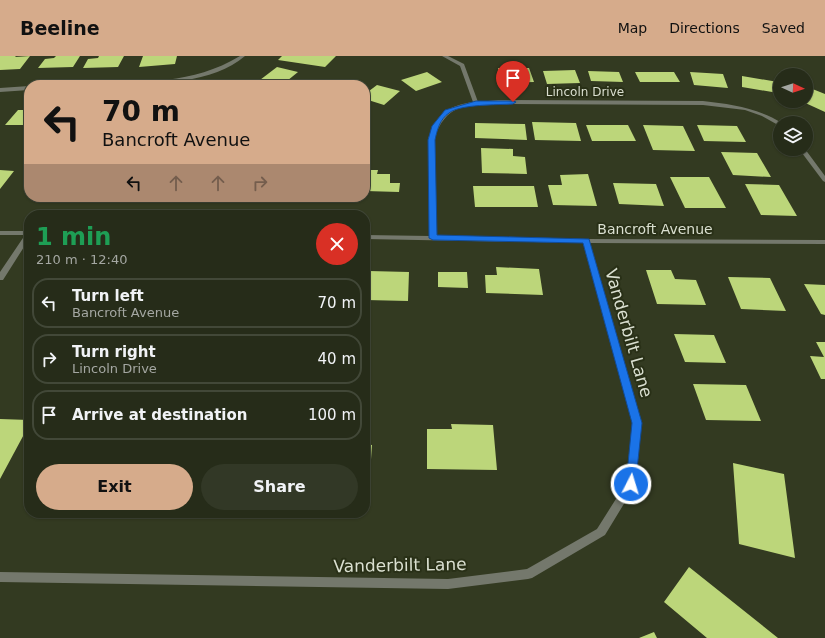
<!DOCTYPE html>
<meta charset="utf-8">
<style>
body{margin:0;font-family:"DejaVu Sans",sans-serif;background:#323826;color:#f1f3f6;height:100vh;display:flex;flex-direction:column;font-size:15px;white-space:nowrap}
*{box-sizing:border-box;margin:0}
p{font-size:13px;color:#a4a7a2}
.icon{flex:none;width:22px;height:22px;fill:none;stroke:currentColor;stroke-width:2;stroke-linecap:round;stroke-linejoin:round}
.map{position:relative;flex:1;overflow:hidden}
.drawer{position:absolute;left:24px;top:154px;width:346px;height:308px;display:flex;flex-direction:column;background:#262c19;border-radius:16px;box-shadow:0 1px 3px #0004,0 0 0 1px #424838}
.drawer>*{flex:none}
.guide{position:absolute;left:24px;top:24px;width:346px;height:122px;border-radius:16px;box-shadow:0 1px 3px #0004,0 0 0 1px #424838;background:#d6ab8b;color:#111;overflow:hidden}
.needle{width:26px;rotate:93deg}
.buttons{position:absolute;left:773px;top:12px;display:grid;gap:8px}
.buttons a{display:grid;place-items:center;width:40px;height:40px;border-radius:50%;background:#262c19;box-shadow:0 1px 3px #0004,0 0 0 1px #424838;font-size:20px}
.pin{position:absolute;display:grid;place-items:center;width:34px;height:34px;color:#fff;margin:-41px -17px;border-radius:50% 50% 50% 0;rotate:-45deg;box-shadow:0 0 4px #0007}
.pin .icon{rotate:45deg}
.me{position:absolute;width:44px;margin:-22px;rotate:5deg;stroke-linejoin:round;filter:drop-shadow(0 0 3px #0008)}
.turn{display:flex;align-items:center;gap:14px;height:84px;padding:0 12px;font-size:18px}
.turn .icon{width:52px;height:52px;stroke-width:2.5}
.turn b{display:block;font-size:28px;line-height:34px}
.lanes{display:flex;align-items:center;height:38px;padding:0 12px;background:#0003;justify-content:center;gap:20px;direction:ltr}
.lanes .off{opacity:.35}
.round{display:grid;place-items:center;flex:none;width:42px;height:42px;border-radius:21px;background:#323826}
.head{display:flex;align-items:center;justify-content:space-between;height:68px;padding:0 12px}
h1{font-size:24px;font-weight:800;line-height:30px;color:#1e9e55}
.primary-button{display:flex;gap:8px;margin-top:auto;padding:8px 12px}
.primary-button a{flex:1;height:46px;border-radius:24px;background:#d6ab8b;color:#111;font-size:16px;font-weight:800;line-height:46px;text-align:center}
.primary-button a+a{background:#323826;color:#f1f3f6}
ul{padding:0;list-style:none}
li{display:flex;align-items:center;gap:12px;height:50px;margin:0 8px 6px;padding:0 4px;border:2px solid #424838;border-radius:16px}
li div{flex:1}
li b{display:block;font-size:15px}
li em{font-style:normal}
header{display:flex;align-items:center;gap:24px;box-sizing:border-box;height:56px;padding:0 20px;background:#d6ab8b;color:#111}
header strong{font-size:19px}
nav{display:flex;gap:22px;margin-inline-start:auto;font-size:14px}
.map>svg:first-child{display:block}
.building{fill:#bcd67a}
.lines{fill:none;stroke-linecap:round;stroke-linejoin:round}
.street{fill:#74786c;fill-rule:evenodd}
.route{fill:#1a73e8;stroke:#114b97}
.labels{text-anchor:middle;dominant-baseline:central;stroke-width:4;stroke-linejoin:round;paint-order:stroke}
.far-street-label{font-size:12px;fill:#dadfd0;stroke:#293017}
.street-label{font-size:14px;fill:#dadfd0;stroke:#293017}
.near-street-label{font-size:17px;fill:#dadfd0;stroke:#293017}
</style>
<header>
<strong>Beeline</strong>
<nav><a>Map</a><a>Directions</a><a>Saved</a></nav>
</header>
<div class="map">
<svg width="825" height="582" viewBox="0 0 825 582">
<rect width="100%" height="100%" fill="#333a21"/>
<path class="building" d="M0,0H16L15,1L30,0L20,13L0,14Z
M56,0H80L73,11L38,12L45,3L54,2Z
M99,0H124L118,11L83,12L88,3L98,2Z
M143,0H177L175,8L139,11Z
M282,0H336L325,11L278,4Z
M277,11L298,16L282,29H263L256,27Z
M498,12H529L534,26L501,27Z
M575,14L580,27L547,28L543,15Z
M588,15L619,16L623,26L591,25Z
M427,16L442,26L416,35L401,24Z
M635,16H674L680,26H640Z
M690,16L723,18L728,32L694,29Z
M742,20L778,26V37L742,31Z
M377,29L400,35L384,49L365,43V38Z
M810,32L825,38V56L801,45H806V34Z
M18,54H29V69H5Z
M532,66L576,67L581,85L535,84Z
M475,67L525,68L527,84L475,82Z
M586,69H628L636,85H592Z
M643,69L683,70L695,95L653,94Z
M697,69L737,70L746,86L704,85Z
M481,92L513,93V100L525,101L527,118L482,117Z
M721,96L757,97L771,121L733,119Z
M0,114L14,115L0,133Z
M365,114H378L377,118H390V127H400L399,136L365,135Z
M588,118L597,150L553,149L548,129H562L560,119Z
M670,121H709L726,152H685Z
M613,127L656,128L664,150L619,148Z
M745,128L779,129L797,160L761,159Z
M473,130H534L538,151H475Z
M68,141H97L94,145L66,143Z
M146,141H182L180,144H144Z
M216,141H247L245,145L215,144Z
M496,211L539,213L543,239L486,237L485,219H497Z
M646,214H671L675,223L696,224L706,249L657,248Z
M369,215L409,216L408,245L366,244Z
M438,216H467L468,232L438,231Z
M728,221L770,222L786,255L741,253Z
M804,228L825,229V259L821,258Z
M674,278L714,279L726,307L685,306Z
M816,286H825V323H821L810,300L824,301Z
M693,328L746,329L761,365L706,364Z
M0,363L29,364V369L0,423Z
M451,368L493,369L497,414L427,413V373H452Z
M365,388L372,389L369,432H365Z
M733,407L784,418L795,502L739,488Z
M689,511L778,582H707L664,546Z
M654,576L657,582H639Z"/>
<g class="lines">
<path class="street" d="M240,0H245C208,32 134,29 87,29L90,27C144,25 192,29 240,0Z
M442,0H448L464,8L478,46L498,44L703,45C731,48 757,52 782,67H780V70L778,69L762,60L745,54L703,49L498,48C465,49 446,48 434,83L436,180L586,183L825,184V188L590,187L641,367L636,428L605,479L532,522L528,523L448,533L0,526V516L448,523L527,513L597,473L626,427L633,367L583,187L365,183V179L430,180L428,83C437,58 447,50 473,46L460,10Z
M29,30V34L0,36V32Z
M799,93H805L825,120V126L823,125Z
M0,175H29V183L3,224H0V216L25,179H0Z"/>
</g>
<path class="route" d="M476,45H513L516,46L513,48C498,49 460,48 449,57C440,63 437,74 435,84L437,179L589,183L642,367L635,432L631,433L627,432L626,428L632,367L583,187L433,184L429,182L428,84L432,70L445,54Z"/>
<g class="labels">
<g class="far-street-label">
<text x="585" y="36">Lincoln Drive</text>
</g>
<g class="street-label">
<text x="655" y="173">Bancroft Avenue</text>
</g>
<g class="near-street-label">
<text transform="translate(629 277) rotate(74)">Vanderbilt Lane</text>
<text transform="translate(400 509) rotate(-1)">Vanderbilt Lane</text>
</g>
</g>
</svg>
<div class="buttons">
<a><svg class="needle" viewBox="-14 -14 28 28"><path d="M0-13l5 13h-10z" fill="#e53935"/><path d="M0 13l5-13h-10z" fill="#a4a7a2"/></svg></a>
<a><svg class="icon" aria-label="layers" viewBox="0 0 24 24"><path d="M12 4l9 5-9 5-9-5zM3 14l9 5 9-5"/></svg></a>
</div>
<div class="pin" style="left:513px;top:46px;background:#d93025"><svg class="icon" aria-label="arrive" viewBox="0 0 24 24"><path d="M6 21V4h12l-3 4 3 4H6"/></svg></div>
<svg class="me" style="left:631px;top:428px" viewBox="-20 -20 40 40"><circle r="17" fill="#1a73e8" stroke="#fff" stroke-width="3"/><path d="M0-11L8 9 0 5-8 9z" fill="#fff"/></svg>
<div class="guide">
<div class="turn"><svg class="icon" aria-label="left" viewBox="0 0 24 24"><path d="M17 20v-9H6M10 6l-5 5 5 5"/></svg><div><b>70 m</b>Bancroft Avenue</div></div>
<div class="lanes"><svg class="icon" aria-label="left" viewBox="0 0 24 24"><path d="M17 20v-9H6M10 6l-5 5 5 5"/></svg><svg class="icon off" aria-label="ahead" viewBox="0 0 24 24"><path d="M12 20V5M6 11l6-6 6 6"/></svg><svg class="icon off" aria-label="ahead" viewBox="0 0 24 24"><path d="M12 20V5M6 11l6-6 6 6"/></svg><svg class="icon off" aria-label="right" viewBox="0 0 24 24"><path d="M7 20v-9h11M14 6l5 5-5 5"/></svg></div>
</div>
<section class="drawer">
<div class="head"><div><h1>1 min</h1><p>210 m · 12:40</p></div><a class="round" style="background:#d93025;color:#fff"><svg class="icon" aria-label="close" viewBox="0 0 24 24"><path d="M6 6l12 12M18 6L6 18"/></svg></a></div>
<ul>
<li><svg class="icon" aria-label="left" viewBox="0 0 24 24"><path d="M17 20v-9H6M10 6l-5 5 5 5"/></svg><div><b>Turn left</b><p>Bancroft Avenue</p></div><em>70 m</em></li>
<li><svg class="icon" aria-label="right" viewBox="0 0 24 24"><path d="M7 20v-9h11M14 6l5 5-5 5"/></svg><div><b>Turn right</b><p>Lincoln Drive</p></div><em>40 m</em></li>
<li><svg class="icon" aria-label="arrive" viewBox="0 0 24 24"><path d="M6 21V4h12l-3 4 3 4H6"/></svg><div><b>Arrive at destination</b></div><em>100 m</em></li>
</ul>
<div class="primary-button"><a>Exit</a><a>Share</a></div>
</section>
</div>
